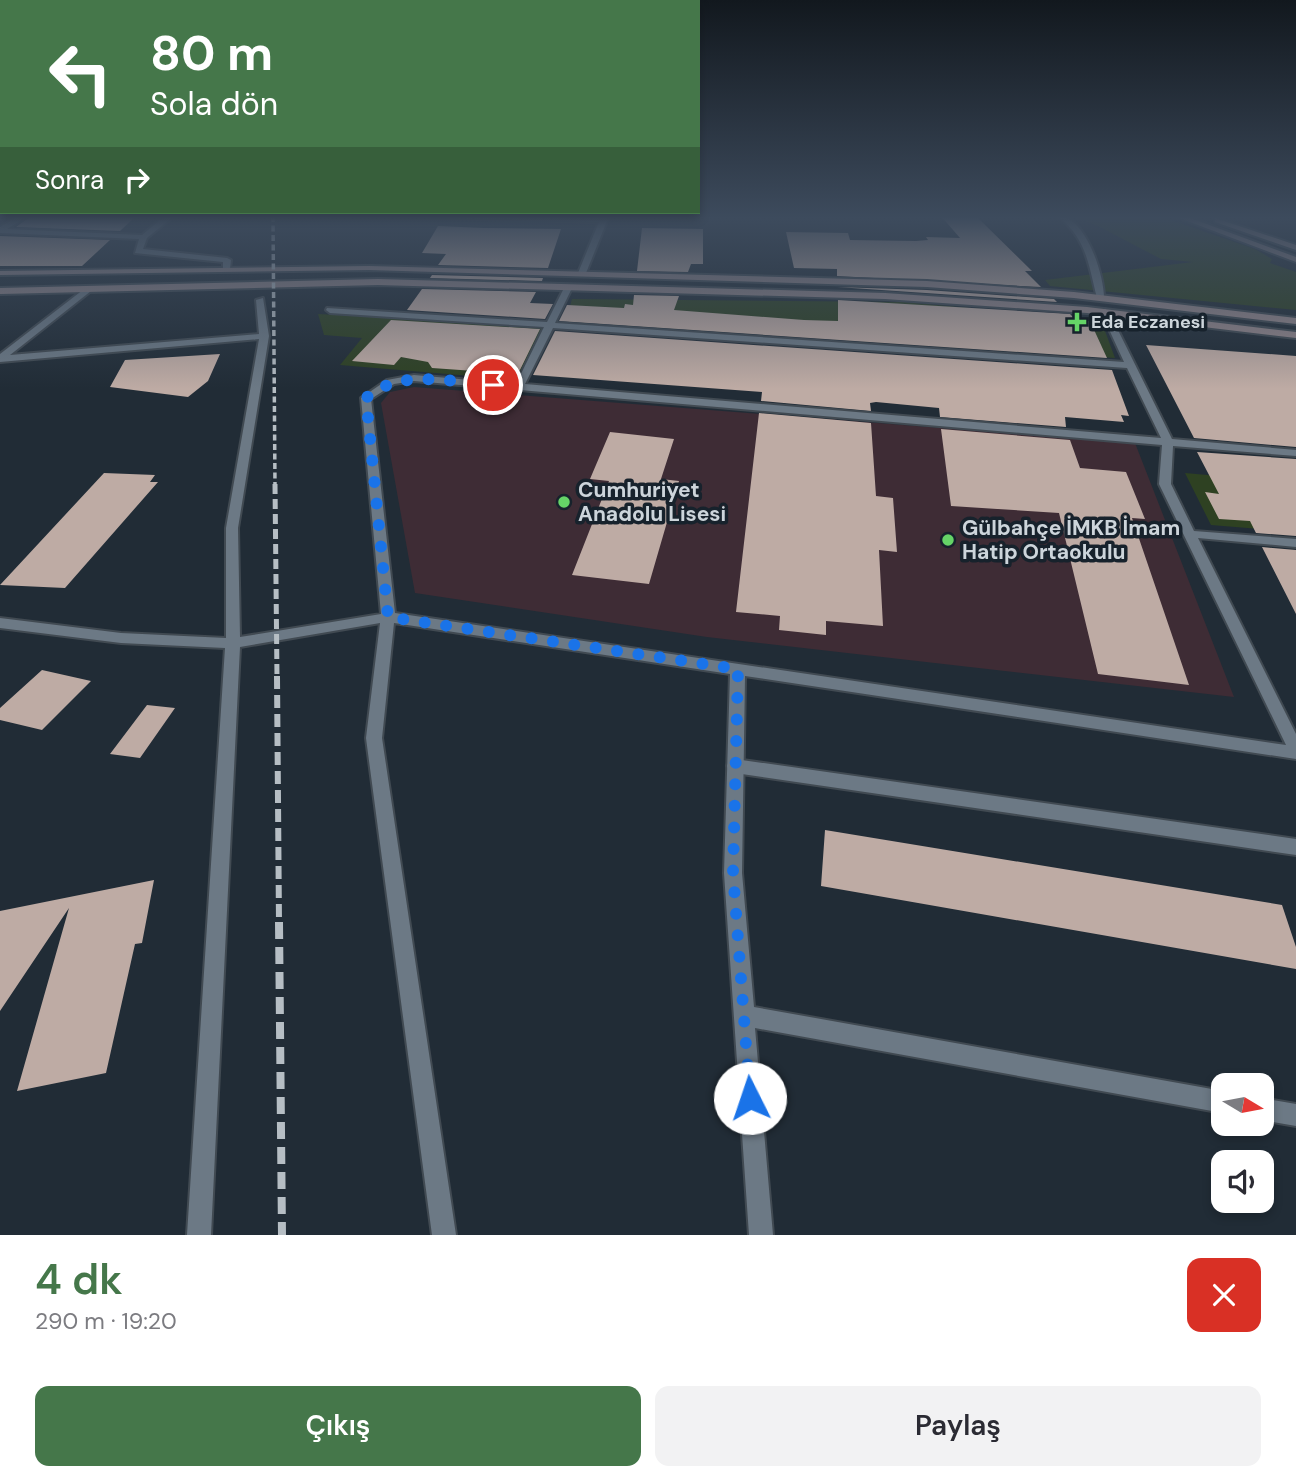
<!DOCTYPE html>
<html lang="tr">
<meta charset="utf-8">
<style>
body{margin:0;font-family:"DM Sans",sans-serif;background:#f2f2f3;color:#2b2b33;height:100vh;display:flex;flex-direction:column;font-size:26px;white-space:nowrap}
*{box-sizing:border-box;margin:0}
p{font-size:23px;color:#7c7c81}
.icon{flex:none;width:38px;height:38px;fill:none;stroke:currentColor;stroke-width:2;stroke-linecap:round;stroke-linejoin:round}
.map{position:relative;height:1235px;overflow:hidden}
.details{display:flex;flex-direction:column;background:#fff;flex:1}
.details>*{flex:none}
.banner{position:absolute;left:0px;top:0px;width:700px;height:214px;box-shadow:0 4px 10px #0003;background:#45774a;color:#fff;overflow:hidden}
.needle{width:46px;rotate:100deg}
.buttons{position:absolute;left:1211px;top:1073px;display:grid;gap:14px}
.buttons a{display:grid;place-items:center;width:63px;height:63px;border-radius:14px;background:#fff;box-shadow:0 4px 10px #0003;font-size:35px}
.pin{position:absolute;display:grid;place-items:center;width:60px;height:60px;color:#fff;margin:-30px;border:4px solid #fff;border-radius:50%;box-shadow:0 2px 7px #0007}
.me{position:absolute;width:77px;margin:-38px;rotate:356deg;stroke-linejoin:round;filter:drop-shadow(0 0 5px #0008)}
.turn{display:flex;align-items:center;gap:24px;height:147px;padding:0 35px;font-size:32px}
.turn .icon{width:91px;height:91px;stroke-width:2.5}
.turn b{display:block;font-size:49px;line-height:60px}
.then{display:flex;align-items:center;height:66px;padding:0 35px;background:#0003;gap:14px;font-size:26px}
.round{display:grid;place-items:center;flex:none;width:74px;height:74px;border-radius:14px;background:#f2f2f3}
.head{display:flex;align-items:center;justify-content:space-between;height:119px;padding:0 35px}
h1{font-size:42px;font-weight:600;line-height:52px;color:#45774a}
.button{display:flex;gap:14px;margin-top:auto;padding:14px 35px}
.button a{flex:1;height:80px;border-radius:14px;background:#45774a;color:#fff;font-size:28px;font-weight:600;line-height:80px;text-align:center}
.button a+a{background:#f2f2f3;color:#2b2b33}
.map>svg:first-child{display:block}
.education{fill:#3e2c35}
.green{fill:#2e4122}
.building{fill:#beaba4}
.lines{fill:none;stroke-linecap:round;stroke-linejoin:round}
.lane-casing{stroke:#414a52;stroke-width:4}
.street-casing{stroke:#414a52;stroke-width:4}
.secondary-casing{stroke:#414a52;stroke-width:4}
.lane{fill:#6c7985;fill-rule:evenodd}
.street{fill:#6c7985;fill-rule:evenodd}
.secondary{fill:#93868a;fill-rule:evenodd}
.rail-far3{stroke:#b6bec4;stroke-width:3.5;stroke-dasharray:6 3.5;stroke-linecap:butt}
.rail-far2{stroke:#b6bec4;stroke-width:5;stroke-dasharray:10 5;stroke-linecap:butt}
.rail-far1{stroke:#b6bec4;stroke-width:6;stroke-dasharray:13 6;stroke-linecap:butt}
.rail{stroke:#b6bec4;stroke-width:8;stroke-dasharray:17 8;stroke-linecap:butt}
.route{stroke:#1a73e8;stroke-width:12;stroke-dasharray:0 21.6}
.poi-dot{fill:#65d467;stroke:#17222c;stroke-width:2.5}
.labels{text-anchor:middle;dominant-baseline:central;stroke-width:7;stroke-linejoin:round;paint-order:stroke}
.far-poi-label{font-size:18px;font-weight:bold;fill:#cdd5db;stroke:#17222c;text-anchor:start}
.poi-label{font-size:21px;font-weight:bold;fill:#cdd5db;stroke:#17222c;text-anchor:start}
</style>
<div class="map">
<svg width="1296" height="1235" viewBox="0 0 1296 1235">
<rect width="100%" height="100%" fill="#212c36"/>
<path class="education" d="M414,387L1135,443L1234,697L707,637L415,593L381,403L390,392Z"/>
<path class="green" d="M1073,216H1159L1255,249L1272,259L1270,263L1296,272V310L1050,286L1045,280L1193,262L1161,259L1098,226Z
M572,299L904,302L1101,320L1115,358L566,321Z
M318,314L545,326L518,380L340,365L362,338L324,335Z
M1185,473L1296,483V532L1211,525Z"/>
<path class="building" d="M31,216H136L120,231L16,227Z
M941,216H976L1032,271H1025L1041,287L837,276V269L794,268L786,232L848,233L850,240L916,241L928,240L926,237L960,238Z
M438,226L484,228L561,229L548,268L438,265L446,254L422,253Z
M642,228L703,229V264H691L688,272L637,271Z
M0,236L110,240L82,266H0Z
M432,275L543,278L542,281L430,278Z
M837,287L927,290L1054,299L1057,302Z
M422,289L536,292L530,303L553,304L545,319L407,310Z
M634,295L679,296L674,310L804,320L838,321V300L1070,314L1076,320L1090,321L1107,358L559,321L567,305L624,308L625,304L633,305Z
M391,320L540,329L518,374L432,368L428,362L401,357L394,365L352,361Z
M555,331L1112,370L1129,416L1121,415L1124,422L1065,417L1066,427L940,417L939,408L876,402L870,403L871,411L761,401L762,392L533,375Z
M1146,345L1296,356V447L1194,438Z
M220,354L208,381L188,397L110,387L125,360Z
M759,413L871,423L876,496L893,498L897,552L879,550L883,626L826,621V635L779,630L780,616L736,612Z
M941,429L1070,440L1080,468L1126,472L1145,519L1132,518L1189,685L1098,674L1059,513L951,506Z
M610,432L674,439L661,479L679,481L649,584L572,575L609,481L590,479Z
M1197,452L1296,459V536L1256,533L1250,521L1219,519L1205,492L1219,494Z
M104,473L155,475L150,482H158L65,588L0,585Z
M1262,547L1296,550V614Z
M42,670L91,681L42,730L0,720V708Z
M147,705L175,708L140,758L110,754Z
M825,830L1282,905L1296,947V969L821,886Z
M154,880L142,943L135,944L106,1073L17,1091L69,908L0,1011V911Z"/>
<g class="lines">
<defs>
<path id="lane" d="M735,759L1296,839V855L735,773L729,771L727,766L729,761Z"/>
<path id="street" d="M19,216H28L7,229L142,235L165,216H174L147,238L143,249L227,258L231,260L230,269L223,271V262L135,253L139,239L0,233V227Z
M430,216L601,218L609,216L586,273L582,275L578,273L599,222L434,218Z
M1058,216C1086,216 1105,277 1104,300L1097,298C1088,263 1087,240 1058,216Z
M568,285L572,288L555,323L1124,362L1101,312L1105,309L1109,312L1172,439L1296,450V456L1173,446L1171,484L1194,531L1296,539V547L1198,538L1296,734V759L745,676L742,873L754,1007L1223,1091V1113L755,1028L773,1235H749L724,873L730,674L394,623L382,738L456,1235H432L366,738L380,623L240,647L211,1235H187L225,648L121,643L0,628V618L121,633L226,638V528L259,339L0,362V354L88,286L91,287V291L10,355L259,334L256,300L263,298L269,336L238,528L240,637L381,614L361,398L387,380L414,375L516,384L544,327L330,313L326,310L327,308L547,322L564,288ZM553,328L1127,368L1161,438L525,384ZM414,381L1162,445L1159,484L1286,745L395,613L371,399L394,384Z
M1262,1098L1296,1104V1126L1262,1120Z"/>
<path id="secondary" d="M1174,216H1185L1296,257V262Z
M1215,218L1296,245V250L1215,222Z
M369,266L927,281L1074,292L1296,318V324L1074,298L927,287L369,270L0,275V271Z
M378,279L885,293L1087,307L1296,332V338L1087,313L885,299L378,285L0,294V288Z"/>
</defs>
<use href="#lane" class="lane-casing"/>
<use href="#street" class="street-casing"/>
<use href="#secondary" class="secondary-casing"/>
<use href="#lane" class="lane"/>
<use href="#street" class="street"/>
<use href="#secondary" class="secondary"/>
<path class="rail-far3" d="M273,216L275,486"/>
<path class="rail-far2" d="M275,484L277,678"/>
<path class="rail-far1" d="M277,676L279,923"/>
<path class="rail" d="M279,922L282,1235"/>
</g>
<linearGradient id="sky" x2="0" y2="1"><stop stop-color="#12181e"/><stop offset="0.56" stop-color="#3d4b5d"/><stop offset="1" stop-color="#3d4b5d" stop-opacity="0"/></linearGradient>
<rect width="1296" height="389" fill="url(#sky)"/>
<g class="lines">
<path class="route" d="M493,385C450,382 401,368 366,398L388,617L738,669L733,873L750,1098"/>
</g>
<g class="poi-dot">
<path d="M1073.5 311.5h7v7h7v7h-7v7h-7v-7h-7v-7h7z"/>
<circle cx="564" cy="502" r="7"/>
<circle cx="948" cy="540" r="7"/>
</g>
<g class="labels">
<g class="far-poi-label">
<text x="1091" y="322">Eda Eczanesi</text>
</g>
<g class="poi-label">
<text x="578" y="490">Cumhuriyet<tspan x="578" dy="24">Anadolu Lisesi</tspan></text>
<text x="962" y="528">Gülbahçe İMKB İmam<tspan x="962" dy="24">Hatip Ortaokulu</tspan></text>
</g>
</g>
</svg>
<div class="buttons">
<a><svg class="needle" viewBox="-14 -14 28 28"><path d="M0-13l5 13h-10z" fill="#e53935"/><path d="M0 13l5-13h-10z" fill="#7c7c81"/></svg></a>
<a><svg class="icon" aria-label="sound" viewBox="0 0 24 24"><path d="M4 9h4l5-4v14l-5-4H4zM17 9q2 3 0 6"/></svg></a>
</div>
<div class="pin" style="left:493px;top:385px;background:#d93025"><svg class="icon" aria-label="arrive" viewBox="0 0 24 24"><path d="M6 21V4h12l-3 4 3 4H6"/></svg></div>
<svg class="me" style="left:750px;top:1098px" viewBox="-20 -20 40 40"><circle r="19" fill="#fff"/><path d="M0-13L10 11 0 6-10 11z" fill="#1a73e8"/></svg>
<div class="banner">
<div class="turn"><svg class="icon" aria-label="left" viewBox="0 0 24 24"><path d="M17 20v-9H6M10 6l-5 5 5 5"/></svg><div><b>80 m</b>Sola dön</div></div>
<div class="then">Sonra<svg class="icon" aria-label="right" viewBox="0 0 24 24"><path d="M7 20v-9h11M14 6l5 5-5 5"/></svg></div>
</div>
</div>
<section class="details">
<div class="head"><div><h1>4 dk</h1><p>290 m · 19:20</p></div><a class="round" style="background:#d93025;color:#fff"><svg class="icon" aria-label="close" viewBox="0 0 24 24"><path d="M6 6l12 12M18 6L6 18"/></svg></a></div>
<div class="button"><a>Çıkış</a><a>Paylaş</a></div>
</section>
